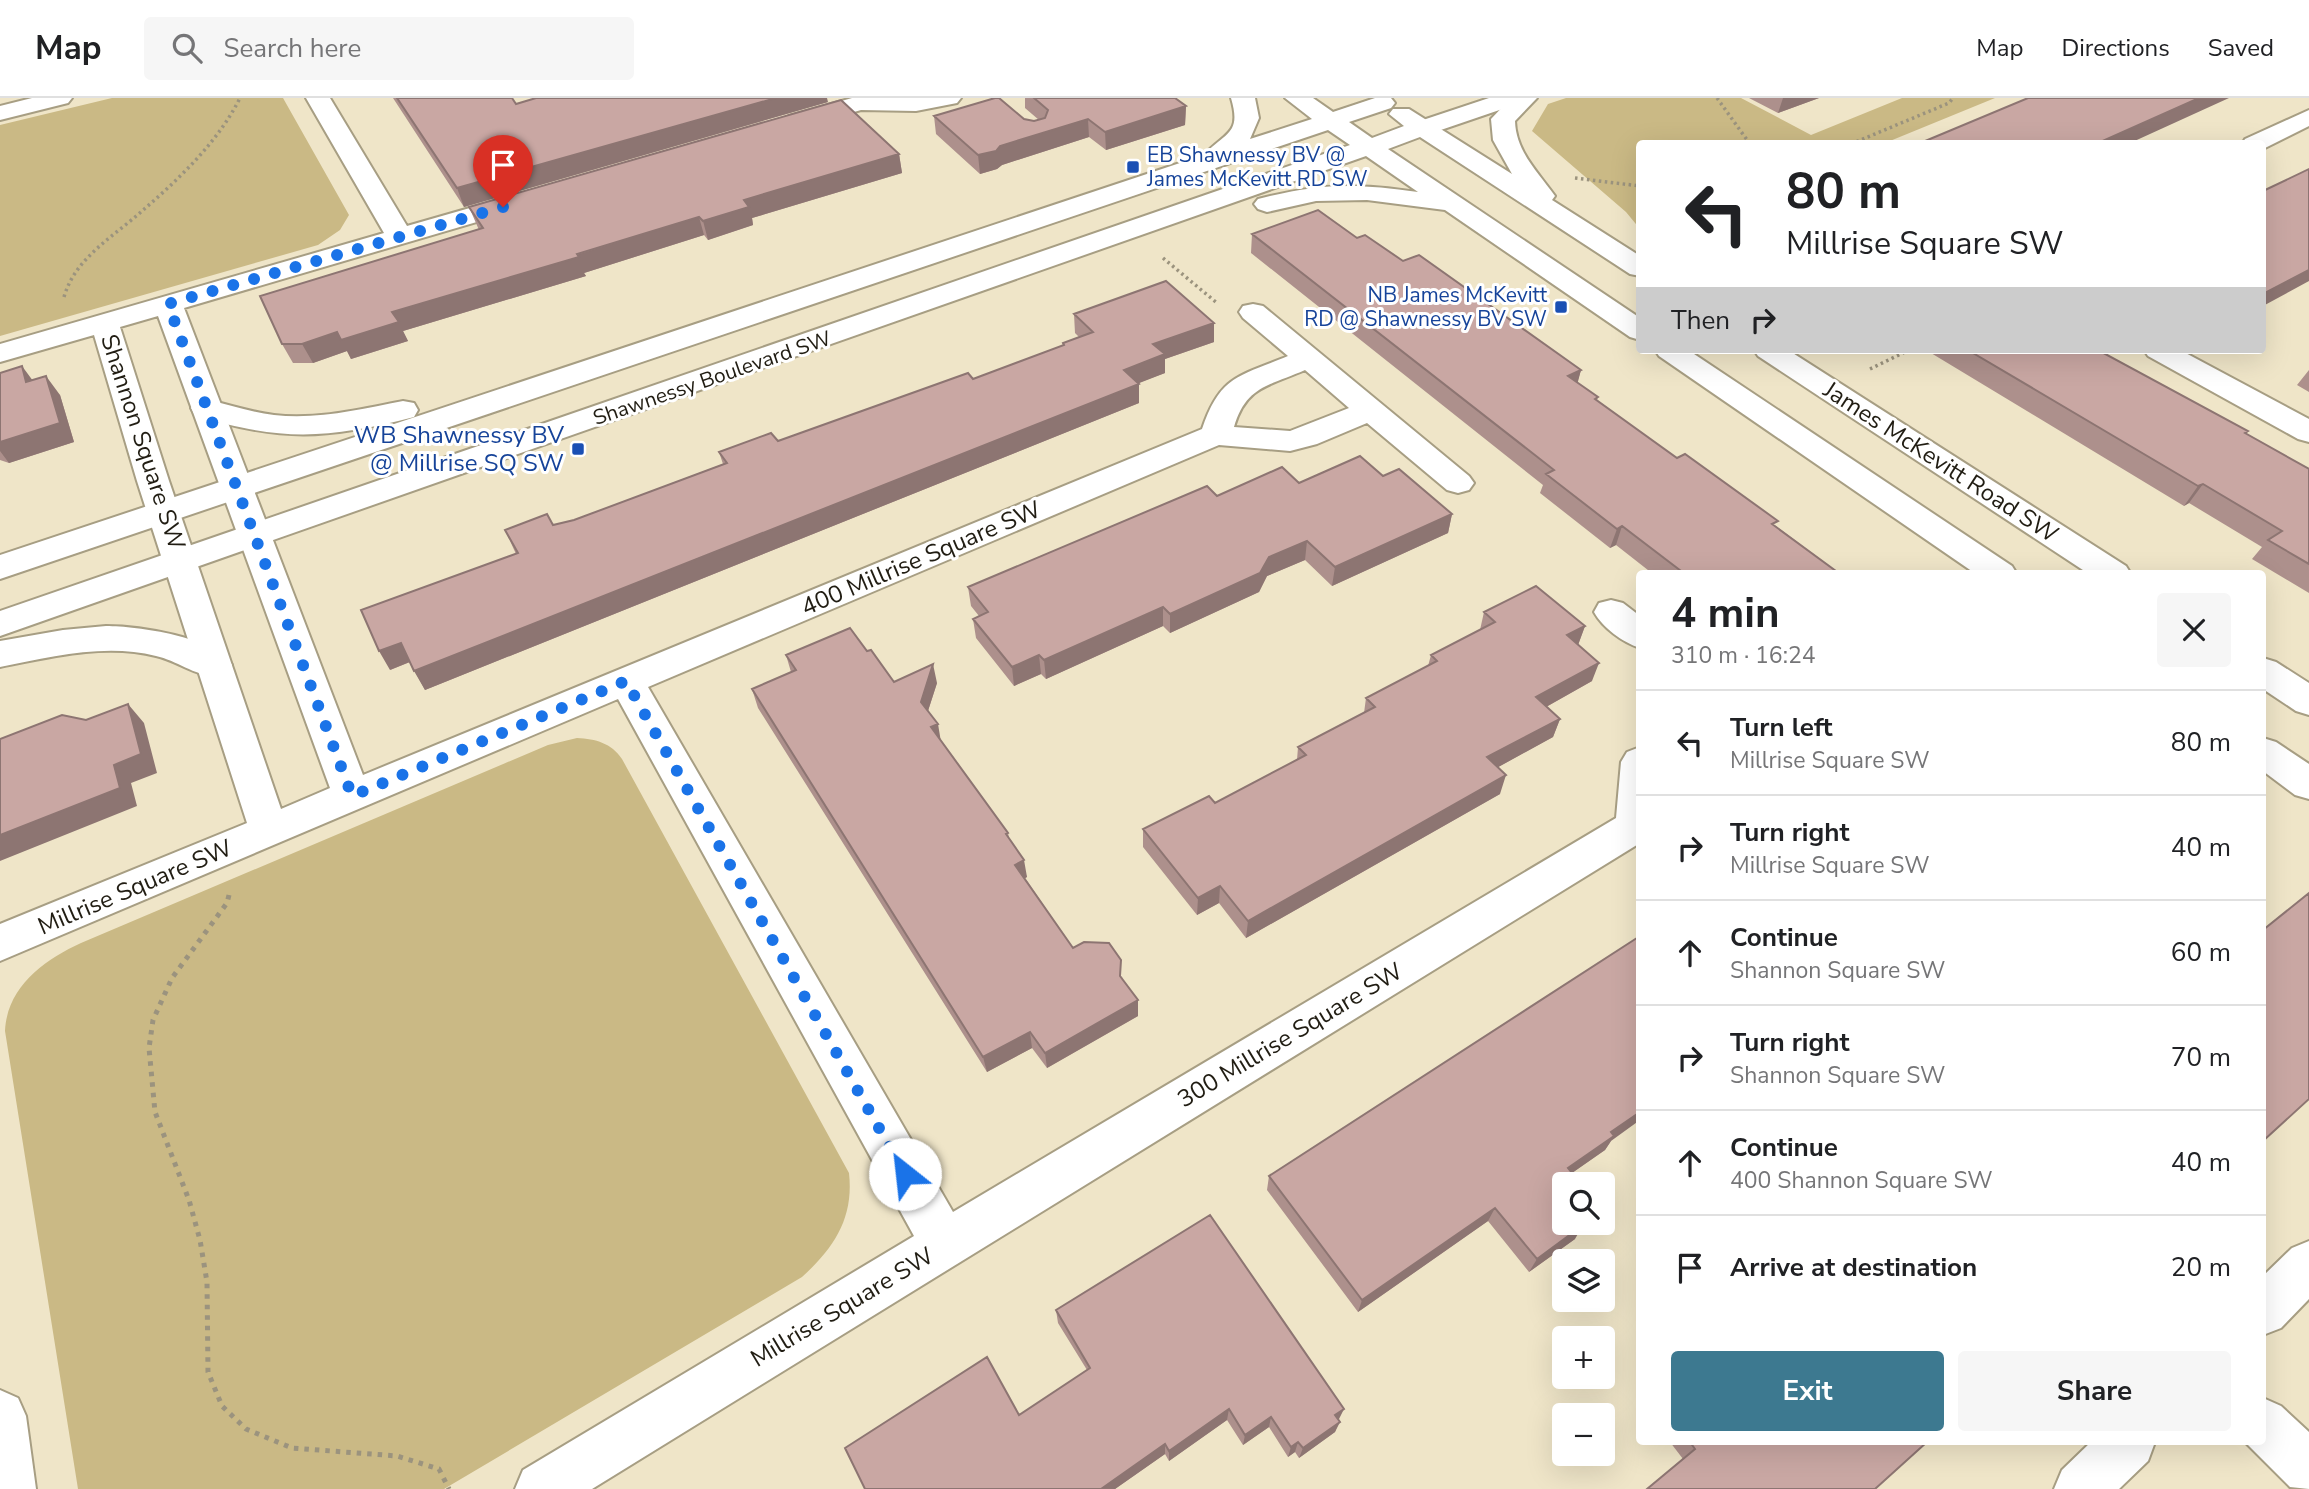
<!DOCTYPE html>
<meta charset="utf-8">
<style>
body{margin:0;font-family:"Nunito Sans",sans-serif;background:#f6f6f6;color:#202124;height:100vh;display:flex;flex-direction:column;font-size:26px;white-space:nowrap}
*{box-sizing:border-box;margin:0}
p{font-size:23px;color:#757577}
.icon{flex:none;width:38px;height:38px;fill:none;stroke:currentColor;stroke-width:2;stroke-linecap:round;stroke-linejoin:round}
.map{position:relative;flex:1;overflow:hidden}
.sheet{position:absolute;left:1636px;top:472px;width:630px;height:875px;display:flex;flex-direction:column;background:#fff;border-radius:7px;box-shadow:0 7px 28px #0002}
.sheet>*{flex:none}
.banner{position:absolute;left:1636px;top:42px;width:630px;height:214px;border-radius:7px;box-shadow:0 7px 28px #0002;background:#fff;color:#202124;overflow:hidden}
.tools{position:absolute;left:1552px;top:1074px;display:grid;gap:14px}
.tools a{display:grid;place-items:center;width:63px;height:63px;border-radius:7px;background:#fff;box-shadow:0 7px 28px #0002;font-size:35px}
.pin{position:absolute;display:grid;place-items:center;width:60px;height:60px;color:#fff;margin:-72px -30px;border-radius:50% 50% 50% 0;rotate:-45deg;box-shadow:0 0 7px #0007}
.pin .icon{rotate:45deg}
.me{position:absolute;width:77px;margin:-38px;rotate:331deg;stroke-linejoin:round;filter:drop-shadow(0 0 5px #0008)}
.turn{display:flex;align-items:center;gap:24px;height:147px;padding:0 35px;font-size:32px}
.turn .icon{width:91px;height:91px;stroke-width:2.5}
.turn b{display:block;font-size:49px;line-height:60px}
.then{display:flex;align-items:center;height:66px;padding:0 35px;background:#0003;gap:14px;font-size:26px}
.round{display:grid;place-items:center;flex:none;width:74px;height:74px;border-radius:7px;background:#f6f6f6}
.summary{display:flex;align-items:center;justify-content:space-between;height:119px;padding:0 35px}
h1{font-size:42px;font-weight:700;line-height:52px}
.primary-button{display:flex;gap:14px;margin-top:auto;padding:14px 35px}
.primary-button a{flex:1;height:80px;border-radius:7px;background:#3d7990;color:#fff;font-size:28px;font-weight:700;line-height:80px;text-align:center}
.primary-button a+a{background:#f6f6f6;color:#202124}
ul{padding:0;list-style:none}
li{display:flex;align-items:center;gap:21px;height:105px;padding:0 35px;border-top:2px solid #e0e0e0}
li div{flex:1}
li b{display:block;font-size:26px}
li em{font-style:normal}
header{display:flex;align-items:center;gap:42px;box-sizing:border-box;height:98px;padding:0 35px;background:#fff;border-bottom:2px solid #e0e0e0}
header strong{font-size:33px}
nav{display:flex;gap:38px;margin-inline-start:auto;font-size:24px}
.search{width:490px;height:63px;background:#f6f6f6;display:flex;align-items:center;gap:18px;box-sizing:border-box;padding:0 24px;border-radius:7px;color:#757577;font-size:26px}
.map>svg:first-child{display:block}
.green{fill:#cab985}
.lines{fill:none;stroke-linecap:round;stroke-linejoin:round}
.minor-casing{stroke:#a79e83;stroke-width:4}
.major-casing{stroke:#a79e83;stroke-width:4}
.path-far1{stroke:#9b937e;stroke-width:3.5;stroke-dasharray:2.5 3.5;stroke-linecap:butt}
.path{stroke:#9b937e;stroke-width:5;stroke-dasharray:4.5 6;stroke-linecap:butt}
.minor{fill:#fff;fill-rule:evenodd}
.major{fill:#fff;fill-rule:evenodd}
.wall{fill:#ad908c}
.shaded-wall{fill:#8d7572}
.building{fill:#c9a7a3;stroke:#8d7572;stroke-width:2}
.route{stroke:#1a73e8;stroke-width:12;stroke-dasharray:0 21.6}
.transit-dot{fill:#1a4fb4;stroke:#fff;stroke-width:2.5}
.labels{text-anchor:middle;dominant-baseline:central;stroke-width:6;stroke-linejoin:round;paint-order:stroke}
.far-transit-label{font-size:21px;fill:#164399;stroke:#fff;text-anchor:start}
.far-street-label{font-size:21px;fill:#211d13;stroke:#fff}
.transit-label{font-size:24px;fill:#164399;stroke:#fff;text-anchor:end}
.street-label{font-size:24px;fill:#211d13;stroke:#fff}
</style>
<header>
<strong>Map</strong>
<div class="search"><svg class="icon" aria-label="search" viewBox="0 0 24 24"><circle cx="10" cy="10" r="6"/><path d="M15 15l6 6"/></svg>Search here</div>
<nav><a>Map</a><a>Directions</a><a>Saved</a></nav>
</header>
<div class="map">
<svg width="2309" height="1391" viewBox="0 0 2309 1391">
<rect width="100%" height="100%" fill="#efe5c8"/>
<path class="green" d="M112,0H283L349,117L340,132L318,147L0,238V27Z
M1566,0H1741L1811,37L1902,0H1995L1885,45L1640,46V131L1626,114L1532,33L1548,6Z
M577,640C596,641 611,645 622,661L849,1075C854,1120 834,1150 802,1179L444,1391H78L5,933C7,889 44,862 81,845L548,647Z"/>
<g class="lines">
<defs>
<path id="minor" d="M32,0H72L68,5L0,22V8Z
M306,0H330L407,128L522,95L531,98L535,103L531,108L184,210L363,677L1202,331C1220,277 1240,278 1288,258L1243,220L1239,214L1243,208L1253,206L1263,208L1469,378L1474,385L1469,392L1458,395L1447,392L1367,325L1317,346L1290,353L1219,347L648,589L953,1114L1616,720L1621,664L1627,654L1640,649V745L592,1391H515L523,1372L914,1138L618,601L0,863V826L247,725L137,383L94,237L0,264V246L384,135ZM158,218L330,690L281,711L169,383L120,229ZM1305,272L1349,310L1290,333L1234,329C1246,288 1269,288 1305,272Z
M852,0H961L957,5L916,13L861,12L798,30L789,28L786,23L789,18Z
M1489,0H1524L1520,5L1432,35L1423,37L1414,35L1411,30L1414,25Z
M2309,12V28L2263,51V46H2242L2245,41Z
M2144,252H2180L2309,321V344L2298,341L2148,258Z
M1611,502L1623,505L1640,518V550C1622,544 1603,530 1594,514L1599,505Z
M2309,1143V1201L2281,1230L2263,1237V1178L2292,1150Z
M0,1292L18,1300L26,1318L36,1391H0Z
M2263,1300L2281,1308L2309,1334V1391L2290,1389L2245,1344H2263Z
M2091,1344H2155L2148,1363L2119,1391H2054L2062,1372Z"/>
<path id="major" d="M1231,0H1255L1259,20L1250,41L1312,21L1285,0H1313L1333,14L1375,0H1391L1395,5L1391,10L1349,24L1372,40L1404,28L1389,16L1393,11H1409L1512,76L1493,42L1491,21L1511,0H1537L1515,23C1516,54 1538,74 1555,98L1552,102L1640,158V178L1630,176L1420,39L1388,51L1640,220V242L1630,239L1445,112L1367,102L1316,103L1267,114L1258,111L1254,106L1258,101C1320,85 1355,85 1418,94L1366,58L0,538V513L1350,47L1328,32L0,481V457L1204,57C1225,34 1242,37 1231,0Z
M1655,252H1688L2012,468L2017,476H1976L1659,258Z
M1754,252H1788L2126,468L2131,476H2089L1758,258Z
M206,301C229,307 251,314 274,317C318,322 361,311 403,303L414,305L418,312L414,319C328,341 280,344 195,317L191,310L195,303Z
M106,528C137,528 216,539 232,567L227,576C201,584 180,563 156,558C105,545 50,559 0,569V543L63,532Z
M2263,560L2276,564L2309,585V617L2296,613L2263,591Z
M2263,640L2276,644L2309,666V701L2295,697L2263,673Z"/>
</defs>
<use href="#minor" class="minor-casing"/>
<use href="#major" class="major-casing"/>
<path class="path-far1" d="M1717,0L1750,46
M1851,46L1949,5L1953,0
M1575,80L1640,88
M1163,160L1217,205
M64,199C75,160 113,139 142,113C179,81 218,44 240,0
M1870,271L1909,252"/>
<path class="path" d="M229,797L227,805L172,880L153,922L149,950L155,1014L189,1102L200,1142L207,1184L208,1274L222,1308L246,1331L292,1350L397,1358L439,1371L449,1391"/>
<use href="#minor" class="minor"/>
<use href="#major" class="major"/>
</g>
<path class="wall" d="M393,0H512L516,6L828,4L464,109Z
M1025,0H1175L1186,8L1185,27L1106,52L1089,39L1002,67L997,71L980,76L936,36L934,18L1024,21L1034,23L1039,22L1025,10Z
M1749,0H1819L1778,15Z
M899,56L902,75L752,120L753,127L708,142L704,137L584,175L586,178L403,233L408,243L351,261L347,253L313,265H293L282,246L479,132L469,109Z
M1252,136L1357,140L1403,163L1581,272L1577,285L1598,299L1597,302L1677,360L1776,428L1840,476H1653L1616,447L1610,450L1540,395L1543,387L1251,155Z
M1074,216L1214,244L1165,261V275L1138,285L1139,305L425,592L410,564L390,572L516,456L505,432L553,427L574,422L723,366L719,354L778,343L973,281L1063,247V245L1079,239L1075,235Z
M1926,252H2098L2248,333L2246,336L2309,371V495L2252,461L2262,449L2189,405L2184,408Z
M2309,272V294L2297,287Z
M0,275L32,282L60,297L74,344L9,365L0,362Z
M1383,378L1452,416L1448,435L1332,488L1305,462L1267,478L1259,494L1170,535L1163,528L1046,581L1041,576L1014,588L976,540L973,521L979,518L971,508L968,489L1217,398L1299,385Z
M1484,514L1585,528L1578,547L1592,583L1546,609L1560,621L1553,639L1498,669L1500,696L1246,840L1219,805L1197,817L1143,749V731L1215,705L1297,662L1298,649L1364,615L1366,600L1428,568L1431,557L1480,532Z
M867,553L894,584L937,585L928,613L941,643L1008,735L1009,740L1027,779L1025,780L1073,850L1122,879L1138,918L1047,970L1032,950L987,974L758,610L752,591L791,574L786,557Z
M1611,1043L1605,1052L1572,1075L1564,1087V1125L1575,1141L1529,1174L1488,1123L1358,1214L1267,1092L1269,1078Z
M1056,1212L1339,1321L1335,1334L1299,1360L1295,1354L1288,1359L1269,1329L1243,1347L1227,1322L1169,1363L1165,1356L1115,1391H865L1019,1317L1087,1272L1058,1225Z
M1670,1344H1927L1683,1361Z"/>
<path class="shaded-wall" d="M776,0H827L828,4L464,109L457,90Z
M1783,0H1819L1778,15Z
M2199,0H2229L2128,46H2096Z
M1186,8L1185,27L1106,52L1105,34Z
M1088,21L1089,39L1002,67L997,71L980,76L978,57L1000,48Z
M899,56L902,75L752,120L753,127L708,142L703,123L744,102Z
M699,119L704,137L584,175L586,178L403,233L408,243L351,261L347,253L313,265L302,246L392,214Z
M2309,172V183L2263,208V196Z
M1214,225V244L1165,261V275L1124,291V272L1153,246Z
M22,268L36,287L26,284Z
M1581,272L1576,291L1568,278Z
M46,278L60,297L74,344L9,365L0,353V344Z
M1139,286V305L425,592L414,573Z
M2203,386L2189,405L2184,408L2198,388Z
M1452,416L1448,435L1332,488L1335,469Z
M1622,428L1616,447L1610,450L1617,431Z
M1307,443L1305,462L1267,478L1259,494L1170,535V516L1269,459Z
M1163,509V528L1046,581L1044,562Z
M1585,528L1578,547L1567,537Z
M401,545L412,563L390,572L379,553Z
M1039,557L1041,576L1014,588L1012,569Z
M1599,565L1592,583L1530,618L1536,599Z
M933,566L937,585L925,622L921,604Z
M128,606L144,625L157,675L131,685L137,708L0,763V737L114,667Z
M1560,621L1553,639L1482,678L1487,659Z
M938,626L941,644L931,629Z
M1506,677L1500,696L1246,840L1248,823Z
M1024,762L1027,779L1018,784L1015,767Z
M1220,788L1219,805L1197,817L1198,800Z
M1138,902V918L1047,970L1045,955Z
M1030,934L1032,950L987,974L983,959Z
M1640,1014V1022L1611,1043L1605,1052L1559,1084L1568,1070L1611,1034Z
M1495,1110L1488,1123L1358,1214L1362,1202Z
M1583,1127L1575,1141L1529,1174L1537,1161Z
M1229,1311L1227,1322L1169,1363V1353Z
M1344,1311L1339,1321L1331,1327L1335,1317Z
M1271,1319L1269,1329L1243,1347L1245,1337Z
M1340,1324L1335,1334L1299,1360L1303,1350Z
M1298,1344L1295,1354L1288,1359L1291,1349Z
M1165,1346V1356L1115,1391H1101Z"/>
<path class="building" d="M397,0H512L516,6L536,0H776L457,90Z
M995,0H999L1024,21L1034,23L1045,20L1048,12L1034,0H1175L1186,8L1105,34L1088,21L1000,48L996,53L978,57L934,18Z
M2028,0H2199L2096,46H1918Z
M841,2L899,56L744,102L749,109L703,123L699,119L577,156L579,159L392,214L399,224L341,242L337,234L302,246H282L260,198L483,130L469,109Z
M2309,71V172L2263,196V93Z
M1318,112L1357,140L1365,137L1403,163L1419,157L1581,272L1568,278L1598,299L1595,301L1677,360L1685,356L1778,423L1772,426L1840,476H1685L1622,428L1617,431L1546,376L1554,372L1252,136Z
M1166,183L1214,225L1153,246L1165,256L1124,272L1139,286L414,573L401,545L379,553L361,512L518,455L505,432L547,416L553,427L574,422L727,365L719,354L771,335L778,343L968,275L973,281L1064,247L1063,245L1093,234L1074,216Z
M1968,252H2098L2248,333L2245,335L2309,371V466L2268,442L2282,433L2203,386L2198,388Z
M22,268L26,284L46,278L60,325L0,344V275Z
M1360,358L1383,378L1399,371L1452,416L1335,469L1307,443L1269,459L1260,475L1170,516L1163,509L1044,562L1039,557L1012,569L973,521L988,514L968,489L1207,388L1217,398L1282,369L1299,385Z
M1536,488L1585,528L1567,537L1599,565L1536,599L1560,621L1487,659L1506,677L1248,823L1220,788L1198,800L1143,731L1209,698L1215,705L1306,657L1298,649L1375,609L1366,600L1437,563L1431,557L1495,524L1484,514Z
M850,530L867,553L871,552L894,584L933,566L921,604L938,626L931,629L1008,735L1006,736L1024,762L1015,767L1073,850L1084,844L1109,845L1121,862L1120,878L1138,902L1045,955L1030,934L983,959L752,591L796,572L786,557Z
M128,606L141,656L114,667L120,690L0,737V641L62,617L86,622Z
M2309,795V1001L2263,1043V832Z
M1640,838V1014L1611,1034L1614,1038L1568,1070L1582,1087H1564V1099L1561,1102L1564,1105V1125H1582L1583,1127L1537,1161L1495,1110L1362,1202L1269,1078Z
M1210,1117L1344,1311L1335,1317L1340,1324L1303,1350L1298,1344L1291,1349L1271,1319L1245,1337L1229,1311L1169,1353L1165,1346L1101,1391H865L845,1350L987,1259L1019,1317L1090,1270L1056,1212Z
M1690,1344H1927L1875,1391H1647L1695,1351Z"/>
<g class="lines">
<path class="route" d="M503,109L168,206L352,698L626,583L905,1076"/>
</g>
<g class="transit-dot">
<rect x="1126" y="62" width="14" height="14" rx="3.5"/>
<rect x="1554" y="202" width="14" height="14" rx="3.5"/>
<rect x="571" y="344" width="14" height="14" rx="3.5"/>
</g>
<g class="labels">
<g class="far-transit-label">
<text x="1147" y="57">EB Shawnessy BV @<tspan x="1147" dy="24">James McKevitt RD SW</tspan></text>
<text x="1547" y="197" text-anchor="end">NB James McKevitt<tspan x="1547" dy="24">RD @ Shawnessy BV SW</tspan></text>
</g>
<g class="far-street-label">
<text transform="translate(712 280) rotate(-19)">Shawnessy Boulevard SW</text>
</g>
<g class="transit-label">
<text x="564" y="337">WB Shawnessy BV<tspan x="564" dy="28">@ Millrise SQ SW</tspan></text>
</g>
<g class="street-label">
<text transform="translate(143 344) rotate(72)">Shannon Square SW</text>
<text transform="translate(1941 364) rotate(33)">James McKevitt Road SW</text>
<text transform="translate(921 460) rotate(-23)">400 Millrise Square SW</text>
<text transform="translate(135 789) rotate(-23)">Millrise Square SW</text>
<text transform="translate(1290 937) rotate(-31)">300 Millrise Square SW</text>
<text transform="translate(842 1209) rotate(-31)">Millrise Square SW</text>
</g>
</g>
</svg>
<div class="tools">
<a><svg class="icon" aria-label="search" viewBox="0 0 24 24"><circle cx="10" cy="10" r="6"/><path d="M15 15l6 6"/></svg></a>
<a><svg class="icon" aria-label="layers" viewBox="0 0 24 24"><path d="M12 4l9 5-9 5-9-5zM3 14l9 5 9-5"/></svg></a>
<a>+</a>
<a>−</a>
</div>
<div class="pin" style="left:503px;top:109px;background:#d93025"><svg class="icon" aria-label="arrive" viewBox="0 0 24 24"><path d="M6 21V4h12l-3 4 3 4H6"/></svg></div>
<svg class="me" style="left:905px;top:1076px" viewBox="-20 -20 40 40"><circle r="19" fill="#fff"/><path d="M0-13L10 11 0 6-10 11z" fill="#1a73e8"/></svg>
<div class="banner">
<div class="turn"><svg class="icon" aria-label="left" viewBox="0 0 24 24"><path d="M17 20v-9H6M10 6l-5 5 5 5"/></svg><div><b>80 m</b>Millrise Square SW</div></div>
<div class="then">Then<svg class="icon" aria-label="right" viewBox="0 0 24 24"><path d="M7 20v-9h11M14 6l5 5-5 5"/></svg></div>
</div>
<section class="sheet">
<div class="summary"><div><h1>4 min</h1><p>310 m · 16:24</p></div><a class="round"><svg class="icon" aria-label="close" viewBox="0 0 24 24"><path d="M6 6l12 12M18 6L6 18"/></svg></a></div>
<ul>
<li><svg class="icon" aria-label="left" viewBox="0 0 24 24"><path d="M17 20v-9H6M10 6l-5 5 5 5"/></svg><div><b>Turn left</b><p>Millrise Square SW</p></div><em>80 m</em></li>
<li><svg class="icon" aria-label="right" viewBox="0 0 24 24"><path d="M7 20v-9h11M14 6l5 5-5 5"/></svg><div><b>Turn right</b><p>Millrise Square SW</p></div><em>40 m</em></li>
<li><svg class="icon" aria-label="ahead" viewBox="0 0 24 24"><path d="M12 20V5M6 11l6-6 6 6"/></svg><div><b>Continue</b><p>Shannon Square SW</p></div><em>60 m</em></li>
<li><svg class="icon" aria-label="right" viewBox="0 0 24 24"><path d="M7 20v-9h11M14 6l5 5-5 5"/></svg><div><b>Turn right</b><p>Shannon Square SW</p></div><em>70 m</em></li>
<li><svg class="icon" aria-label="ahead" viewBox="0 0 24 24"><path d="M12 20V5M6 11l6-6 6 6"/></svg><div><b>Continue</b><p>400 Shannon Square SW</p></div><em>40 m</em></li>
<li><svg class="icon" aria-label="arrive" viewBox="0 0 24 24"><path d="M6 21V4h12l-3 4 3 4H6"/></svg><div><b>Arrive at destination</b></div><em>20 m</em></li>
</ul>
<div class="primary-button"><a>Exit</a><a>Share</a></div>
</section>
</div>
